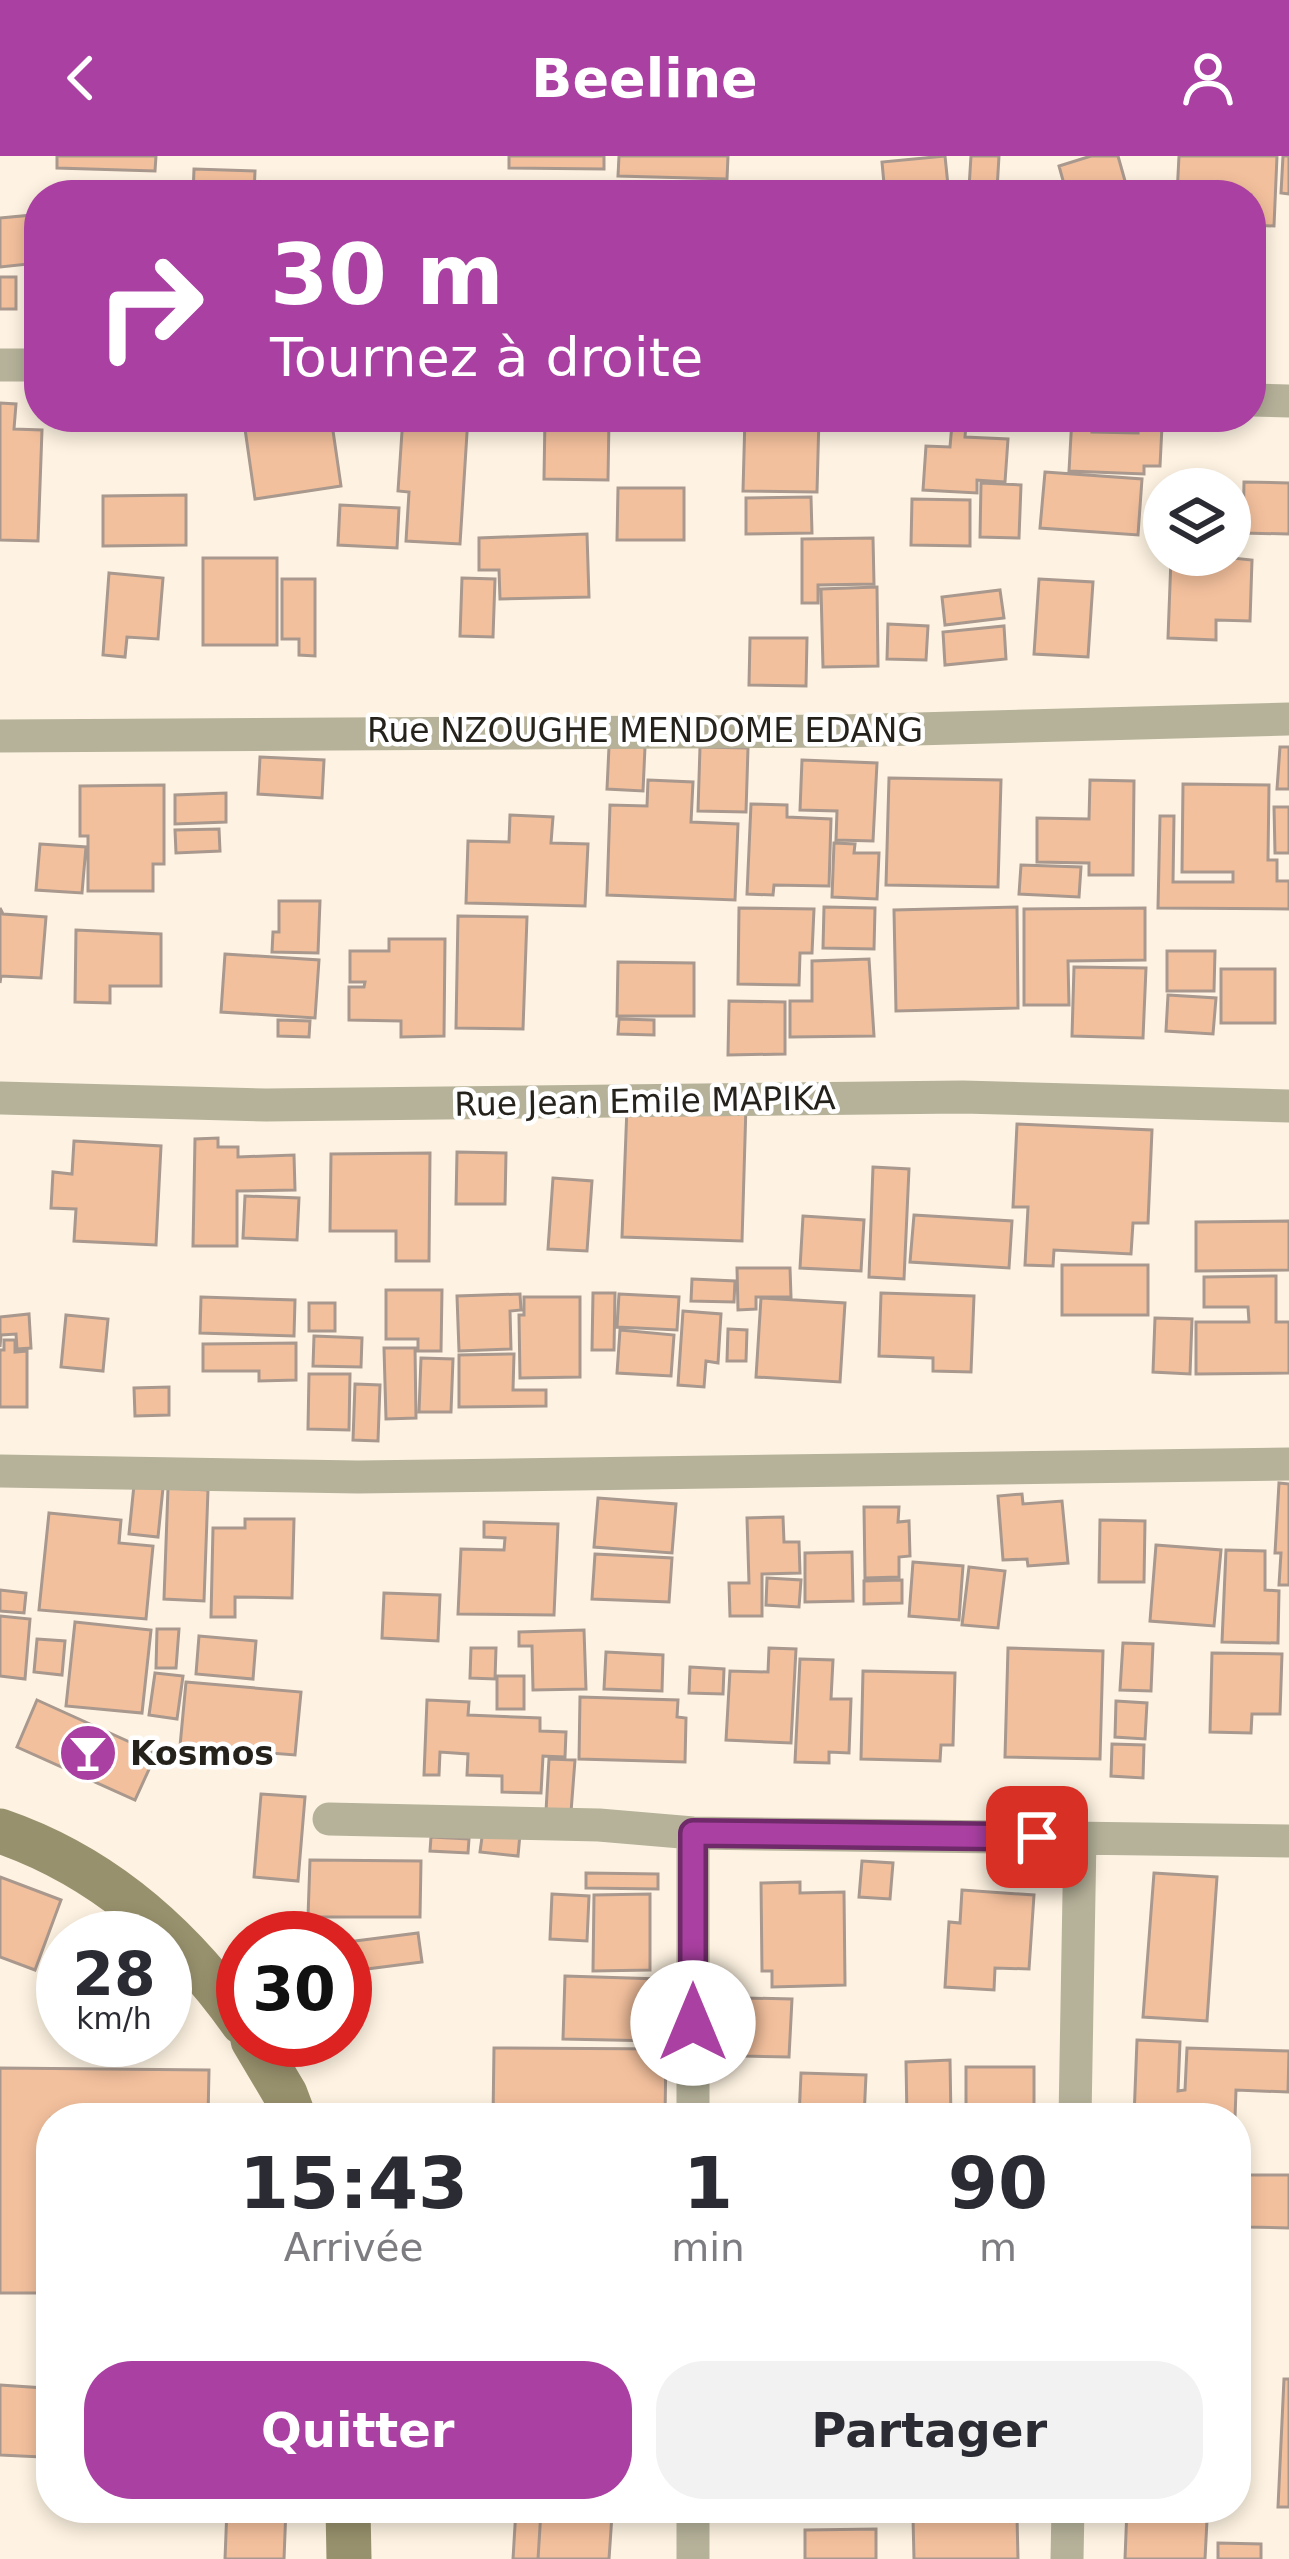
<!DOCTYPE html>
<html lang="fr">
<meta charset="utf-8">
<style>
body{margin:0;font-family:"DejaVu Sans",sans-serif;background:#f2f2f3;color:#2b2b33;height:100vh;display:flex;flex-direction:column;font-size:45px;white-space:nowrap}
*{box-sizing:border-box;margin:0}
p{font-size:39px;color:#7c7c81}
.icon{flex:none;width:66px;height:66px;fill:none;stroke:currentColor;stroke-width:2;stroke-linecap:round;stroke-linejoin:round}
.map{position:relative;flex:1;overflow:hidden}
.panel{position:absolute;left:36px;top:1947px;width:1215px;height:420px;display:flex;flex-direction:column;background:#fff;border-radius:48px;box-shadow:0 6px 18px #0003}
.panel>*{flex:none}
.guide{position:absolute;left:24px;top:24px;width:1242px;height:252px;border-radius:48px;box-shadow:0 6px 18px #0003;background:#aa40a2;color:#fff;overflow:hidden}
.buttons{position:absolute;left:1143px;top:312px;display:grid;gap:24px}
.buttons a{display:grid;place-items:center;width:108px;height:108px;border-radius:50%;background:#fff;box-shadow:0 6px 18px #0003;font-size:60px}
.speed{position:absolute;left:36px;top:1755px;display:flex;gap:24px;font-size:60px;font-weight:700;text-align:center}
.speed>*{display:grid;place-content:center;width:156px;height:156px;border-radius:50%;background:#fff;box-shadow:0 6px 18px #0003;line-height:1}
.speed small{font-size:30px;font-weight:400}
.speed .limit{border:18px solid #d22;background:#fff;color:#111}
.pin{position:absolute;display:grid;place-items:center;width:102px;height:102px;color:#fff;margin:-51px;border-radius:24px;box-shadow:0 6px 18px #0006}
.me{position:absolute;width:132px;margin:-66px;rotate:0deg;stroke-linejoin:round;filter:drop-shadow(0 0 9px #0008)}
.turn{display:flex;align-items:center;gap:42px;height:252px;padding:0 48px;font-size:54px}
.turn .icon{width:156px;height:156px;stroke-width:2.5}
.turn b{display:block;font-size:84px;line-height:102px}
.eta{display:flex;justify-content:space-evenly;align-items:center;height:204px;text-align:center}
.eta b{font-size:72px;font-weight:800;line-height:84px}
.primary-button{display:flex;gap:24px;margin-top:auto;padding:24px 48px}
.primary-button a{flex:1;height:138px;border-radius:48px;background:#aa40a2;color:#fff;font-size:48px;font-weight:800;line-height:138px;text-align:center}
.primary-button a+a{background:#f2f2f3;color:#2b2b33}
header{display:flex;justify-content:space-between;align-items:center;height:156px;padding:0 48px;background:#aa40a2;color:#fff;font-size:54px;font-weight:800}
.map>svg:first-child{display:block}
.building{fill:#f3c09d;stroke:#a9988d;stroke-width:3}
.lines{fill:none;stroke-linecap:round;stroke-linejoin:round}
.street{stroke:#b6b29a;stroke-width:33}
.secondary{stroke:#98916d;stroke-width:45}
.route-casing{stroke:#6e2a69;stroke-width:30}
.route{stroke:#aa40a2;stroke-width:21}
.labels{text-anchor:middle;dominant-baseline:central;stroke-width:9;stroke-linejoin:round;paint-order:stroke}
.street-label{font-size:33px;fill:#25211b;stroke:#fff}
.poi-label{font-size:33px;font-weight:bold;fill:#25211b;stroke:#fff;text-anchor:start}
</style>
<header><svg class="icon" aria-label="back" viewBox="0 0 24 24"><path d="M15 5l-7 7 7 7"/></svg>Beeline<svg class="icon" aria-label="person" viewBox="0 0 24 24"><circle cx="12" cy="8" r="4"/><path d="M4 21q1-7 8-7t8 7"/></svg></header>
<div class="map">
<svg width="1289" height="2403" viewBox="0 0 1289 2403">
<rect width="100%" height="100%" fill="#fef3e2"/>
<path class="building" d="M57,0H156L155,15L57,12Z
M509,0H604V13L509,12Z
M619,0H728L727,23L618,20Z
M945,0L949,39H885L882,6Z
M971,0H999L997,34L969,32Z
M1091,0H1118L1129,39H1067L1059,10Z
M1179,0H1277L1274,70L1251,69V39H1177Z
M1283,0H1289V38L1281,37Z
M194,13L255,15L254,39H193Z
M71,27L158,30V39H71Z
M33,59L38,107L0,111V62Z
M0,121H16V153H0Z
M0,247L16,248L14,273L42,274L38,385L0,384Z
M331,261L341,330L255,343L245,273Z
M403,261H468L460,388L406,385L409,336L398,335Z
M545,261L609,262L608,324L544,323Z
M745,261H819L817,336L743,335Z
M1072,261H1093L1092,276L1138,277V270H1162L1160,310H1144V318L1069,315Z
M952,268L966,269L965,281L1008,283L1005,326L977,324V337L923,334L926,290L950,291Z
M1045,316L1142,323L1138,379L1040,372Z
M1244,326L1289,327V378L1243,377Z
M981,327L1021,329L1019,382L980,381Z
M618,332H684V384H617Z
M186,339V389L103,390V340Z
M811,341L812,377L746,378V342Z
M912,343L970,344V390L911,389Z
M340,349L399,352L397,392L338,389Z
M587,378L589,441L500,443L499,414H479V382Z
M873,382L874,428L818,429V447H802V383Z
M1203,399L1252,404L1250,465L1216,464V484L1168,482L1171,402L1203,404Z
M203,402H277V489H203Z
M109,417L163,422L158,483L127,481L125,501L103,499Z
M462,422L495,423L493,481L460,480Z
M282,423H315V500L299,499V483H282Z
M1039,423L1093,426L1088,501L1034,498Z
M877,431L878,510L823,511L821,433Z
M1000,434L1004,462L945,469L942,441Z
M888,468L928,470L926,504L887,503Z
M1004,470L1006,503L945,509L943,476Z
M750,482H807L806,530L749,529Z
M609,591H645L643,635L607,633Z
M700,591L748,592L746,656L698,655Z
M1280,591H1289V633H1277Z
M260,601L324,604L322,642L258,638Z
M802,604L877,607L873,685L836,684L837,655L800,654Z
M889,622L1001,624L998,731L886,729Z
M648,624L693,626L691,666L738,668L735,744L607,739L610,649L647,650Z
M1090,624L1134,625L1133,719H1089V707L1037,706V662L1089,663Z
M1183,628L1269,629L1268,704H1277V725H1289V753L1158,752L1160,660H1174L1173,726H1233V716H1182Z
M164,629V708H153V735H88V680H80V630Z
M226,637V666L175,668V639Z
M751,648L787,649V661L831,663L829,730L774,729L773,739L747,738Z
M1274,651H1289V697H1275Z
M510,659L553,661L551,687L588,688L585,750L466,747L468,685L509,686Z
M219,673L220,695L176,697L175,674Z
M834,687L855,688L854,697H879L877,743L832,741Z
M40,688L86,691L82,737L36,734Z
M1021,709L1081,711L1079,741L1019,738Z
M279,745H320L318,797L272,796L273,776H279Z
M824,751L875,752L874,793L823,792Z
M1017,751L1018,852L896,855L894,754Z
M0,752L3,758L46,761L41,822L1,820L0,827Z
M739,752L814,753L812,797H800L799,829L738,828Z
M1145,752V804L1068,805L1069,849H1024V753Z
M458,760L527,761L523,873L456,872Z
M76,774L161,778V830H110V847L75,846Z
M389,783H445L444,880L401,881V865L349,864V831H364L365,826H350V795H389Z
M1167,795H1215L1214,835H1167Z
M225,798L319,804L315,862L221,856Z
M869,803L874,880L790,881V845H812V805Z
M618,806L694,807V860H617Z
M1074,811L1146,812L1143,882L1072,880Z
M1221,813H1275V867H1221Z
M1168,839L1216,842L1213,878L1166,875Z
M729,845L785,846V898L728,899Z
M619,863L654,864V879L618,878Z
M278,864L310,865L309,881L278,880Z
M746,949L742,1085L622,1081L627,951Z
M1017,968L1152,974L1148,1067H1133L1131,1098L1054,1094L1053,1110L1025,1109L1028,1051H1013Z
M218,982V991H238V1001L294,999L295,1034L237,1035V1090H193L195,983Z
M74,985L161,990L156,1089L74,1085L76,1053L51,1052L53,1016L72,1018Z
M457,996L506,997L505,1048H456Z
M430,997L429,1105H396V1075H330L331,998Z
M873,1011L909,1013L904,1123L869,1121Z
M553,1022L592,1025L587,1095L548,1093Z
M245,1040L299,1042L297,1084L243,1082Z
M914,1059L1012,1065L1009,1112L910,1106Z
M803,1060L864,1064L861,1115L800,1112Z
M1289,1065V1114L1196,1115V1066Z
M1062,1109H1148V1159H1062Z
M737,1112H790L791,1141H756V1153L738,1154Z
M1276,1120V1166H1289V1217L1196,1218V1166H1249L1248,1151H1204V1121Z
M692,1123L735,1125L734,1146L691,1145Z
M386,1134H442L441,1195H418V1183H386Z
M593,1137H615L614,1194H592Z
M881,1137L974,1140L971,1216L933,1215V1202L879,1200Z
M520,1138L521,1154L510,1155L511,1193L459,1195L457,1140Z
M619,1138L679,1141L677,1174L617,1171Z
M201,1141L295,1144L294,1180L200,1177Z
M524,1141H580V1221L520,1222L519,1159H524Z
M761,1142L845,1147L840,1226L756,1221Z
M309,1147H335V1175H309Z
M683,1155L721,1158L718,1207L706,1205L704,1231L678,1229Z
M29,1158L31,1192L17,1193L16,1178L1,1179L0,1191V1161Z
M66,1159L108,1163L103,1215L61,1211Z
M1155,1162L1192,1163L1190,1218L1153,1216Z
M728,1173L747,1174L746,1205H727Z
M620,1174L674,1179L671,1220L617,1217Z
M314,1180L362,1182L361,1211L313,1210Z
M4,1184H15V1196L27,1195V1251H0V1194H4Z
M296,1187V1224L259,1225V1215H203V1188Z
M384,1192H415L416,1262L386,1263Z
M514,1198L513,1234H546V1250L459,1251V1199Z
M421,1202L453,1203L451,1256H419Z
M309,1218H350L349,1274L308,1273Z
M355,1228L380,1229L378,1285L353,1284Z
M169,1231V1259L135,1260L134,1232Z
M1279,1327L1289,1328V1429H1279L1281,1397H1275Z
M134,1329L163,1332L158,1381L129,1378Z
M168,1332L208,1334L204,1445L164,1443Z
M1022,1338L1023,1348L1062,1345L1068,1407L1028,1410L1027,1403L1003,1404L998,1340Z
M598,1342L676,1348L672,1397L594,1391Z
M864,1351H899L898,1366L909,1365L910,1400L899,1401V1421L865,1422Z
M49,1357L121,1364L119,1387L153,1390L146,1463L39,1454Z
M783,1361L784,1386H799L800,1417L762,1418V1460H730L729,1427H749L747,1362Z
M245,1363H294L292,1442L235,1441V1461H211L213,1372H245Z
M1100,1364L1145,1365L1144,1426H1099Z
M484,1366L558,1368L554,1459L458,1458L461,1393L504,1394L505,1382L484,1381Z
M1156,1389L1221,1394L1214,1470L1150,1465Z
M1226,1394L1265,1395V1434L1279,1435L1278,1487L1222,1486Z
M852,1396L853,1445L805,1446V1397Z
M595,1398L672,1402L669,1446L592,1443Z
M913,1406L963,1410L959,1464L909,1460Z
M969,1411L1005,1415L998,1472L962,1469Z
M767,1422L801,1424L799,1451L766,1449Z
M902,1424V1447L864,1448V1425Z
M0,1434L26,1437L24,1457L0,1455Z
M384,1437L440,1439L438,1485L382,1482Z
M0,1460L30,1463L25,1523L0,1520Z
M75,1466L151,1474L142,1557L66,1550Z
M157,1473H179L176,1512H156Z
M584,1474L586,1533L533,1534L532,1490H519V1476Z
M199,1480L256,1485L253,1523L196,1518Z
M37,1483L65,1485L62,1519L34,1516Z
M1123,1487L1153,1488L1151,1535L1120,1534Z
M471,1492H496L495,1523L470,1522Z
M769,1492L796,1493L791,1587L726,1584L730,1515L768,1516Z
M1008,1492L1103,1495L1100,1603L1005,1601Z
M606,1496L663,1499L662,1535L604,1533Z
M1212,1497L1282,1498L1280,1558H1252L1251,1577L1210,1576Z
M800,1503L833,1504L831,1543H851L849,1597L829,1596V1607L795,1606Z
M690,1511L724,1513L723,1538L689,1537Z
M863,1515L955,1517L953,1589H941L940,1605L861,1603Z
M155,1517L183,1520L177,1563L149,1559Z
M497,1520H524V1553H497Z
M186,1526L301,1536L295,1599L180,1590Z
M580,1541L678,1544L677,1561L686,1562L685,1606L579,1603Z
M37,1544L156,1598L135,1644L17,1591Z
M427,1544L469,1546L468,1559L540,1562V1575L566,1576L565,1601L543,1600L541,1637L502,1636V1620L467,1619L468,1598L440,1596L439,1619H424Z
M1116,1545L1147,1547L1145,1583L1115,1581Z
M1112,1588L1144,1589L1143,1622L1111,1620Z
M549,1603L575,1604L571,1656L546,1655Z
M261,1638L305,1641L298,1725L254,1721Z
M483,1674L520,1678L518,1700L480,1696Z
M431,1681L469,1683L468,1697L430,1695Z
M310,1704L421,1705L420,1761H308Z
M862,1705L893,1707L890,1743L859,1741Z
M586,1717L658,1718V1733L586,1732Z
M1154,1717L1217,1721L1207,1865L1143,1861Z
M0,1721L61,1744L35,1814L0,1801Z
M800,1726V1737L844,1736L845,1829L772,1831V1815H762L761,1727Z
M962,1734L1034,1739L1029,1813L995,1812L994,1834L945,1831L949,1766L960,1767Z
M552,1738L589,1740L587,1785L550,1783Z
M650,1738V1814L593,1815L594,1739Z
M308,1761L325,1782H254L251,1778Z
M418,1777L422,1806L351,1815L347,1786Z
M565,1820L660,1823L658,1885L563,1883Z
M745,1842L792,1843L789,1901L744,1900Z
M1137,1884L1180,1886L1178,1935L1185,1934L1187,1892L1289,1895L1288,1936L1236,1934L1235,1962H1134Z
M494,1892L666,1893L665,1962H493Z
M950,1904L951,1962H907L906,1906Z
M966,1911H1034V1962H966Z
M0,1912L209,1914L208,1962H51V2137H0Z
M801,1917L866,1919L864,1962H799Z
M1249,2019H1289V2072L1248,2071Z
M1284,2223H1289V2351H1278Z
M0,2229L44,2232L41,2301L0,2299Z
M227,2352H286L284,2403H225Z
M785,2352H885V2355H785Z
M1127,2352H1161L1160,2362L1207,2364L1205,2403H1125Z
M516,2353L541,2355L538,2403H513Z
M541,2355L612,2359L609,2403H538Z
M1017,2360L1018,2403H914L913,2362Z
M876,2373V2403H805V2374Z
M1218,2387L1261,2388V2403H1218Z"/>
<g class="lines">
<path class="street" d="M0,209H39
M1251,244L1289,245
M0,580L841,575L1289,563
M0,942L266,949L963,941L1289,950
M0,1315L358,1321L1289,1308
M329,1663L599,1669L693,1677L1289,1685
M693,1962V1677
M1075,1962L1080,1681
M693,2403V2352
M1067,2403L1068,2352"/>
<path class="secondary" d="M0,1675C102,1710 182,1781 243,1867
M253,1884L285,1938L294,1962
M348,2352L349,2403"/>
</g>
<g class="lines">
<defs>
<path id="route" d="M693,1867V1677L1037,1681"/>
</defs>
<use href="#route" class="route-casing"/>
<use href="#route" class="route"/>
</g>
<defs>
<symbol id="bar-disc" viewBox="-11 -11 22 22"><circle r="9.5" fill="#aa40a2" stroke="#fff"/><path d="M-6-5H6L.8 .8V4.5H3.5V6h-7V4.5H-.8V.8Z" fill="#fff"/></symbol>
</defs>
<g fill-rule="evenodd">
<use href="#bar-disc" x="55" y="1564" width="66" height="66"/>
</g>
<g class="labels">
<g class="street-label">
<text x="645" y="574">Rue NZOUGHE MENDOME EDANG</text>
<text transform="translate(645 945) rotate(-1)">Rue Jean Emile MAPIKA</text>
</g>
<g class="poi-label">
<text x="130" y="1597">Kosmos</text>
</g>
</g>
</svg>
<div class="buttons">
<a><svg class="icon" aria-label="layers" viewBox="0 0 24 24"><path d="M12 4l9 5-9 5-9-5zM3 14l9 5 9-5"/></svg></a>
</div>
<div class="speed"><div>28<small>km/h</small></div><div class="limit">30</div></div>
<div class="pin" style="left:1037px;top:1681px;background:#d93025"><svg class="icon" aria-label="arrive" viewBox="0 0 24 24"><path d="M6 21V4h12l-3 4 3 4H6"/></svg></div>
<svg class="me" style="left:693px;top:1867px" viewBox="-20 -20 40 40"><circle r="19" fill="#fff"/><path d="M0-13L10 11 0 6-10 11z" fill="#aa40a2"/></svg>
<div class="guide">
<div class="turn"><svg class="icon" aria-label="right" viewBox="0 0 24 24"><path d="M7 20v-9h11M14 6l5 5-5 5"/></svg><div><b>30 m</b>Tournez à droite</div></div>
</div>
<section class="panel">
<div class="eta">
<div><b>15:43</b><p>Arrivée</p></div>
<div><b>1</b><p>min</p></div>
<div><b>90</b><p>m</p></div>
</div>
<div class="primary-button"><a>Quitter</a><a>Partager</a></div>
</section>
</div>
